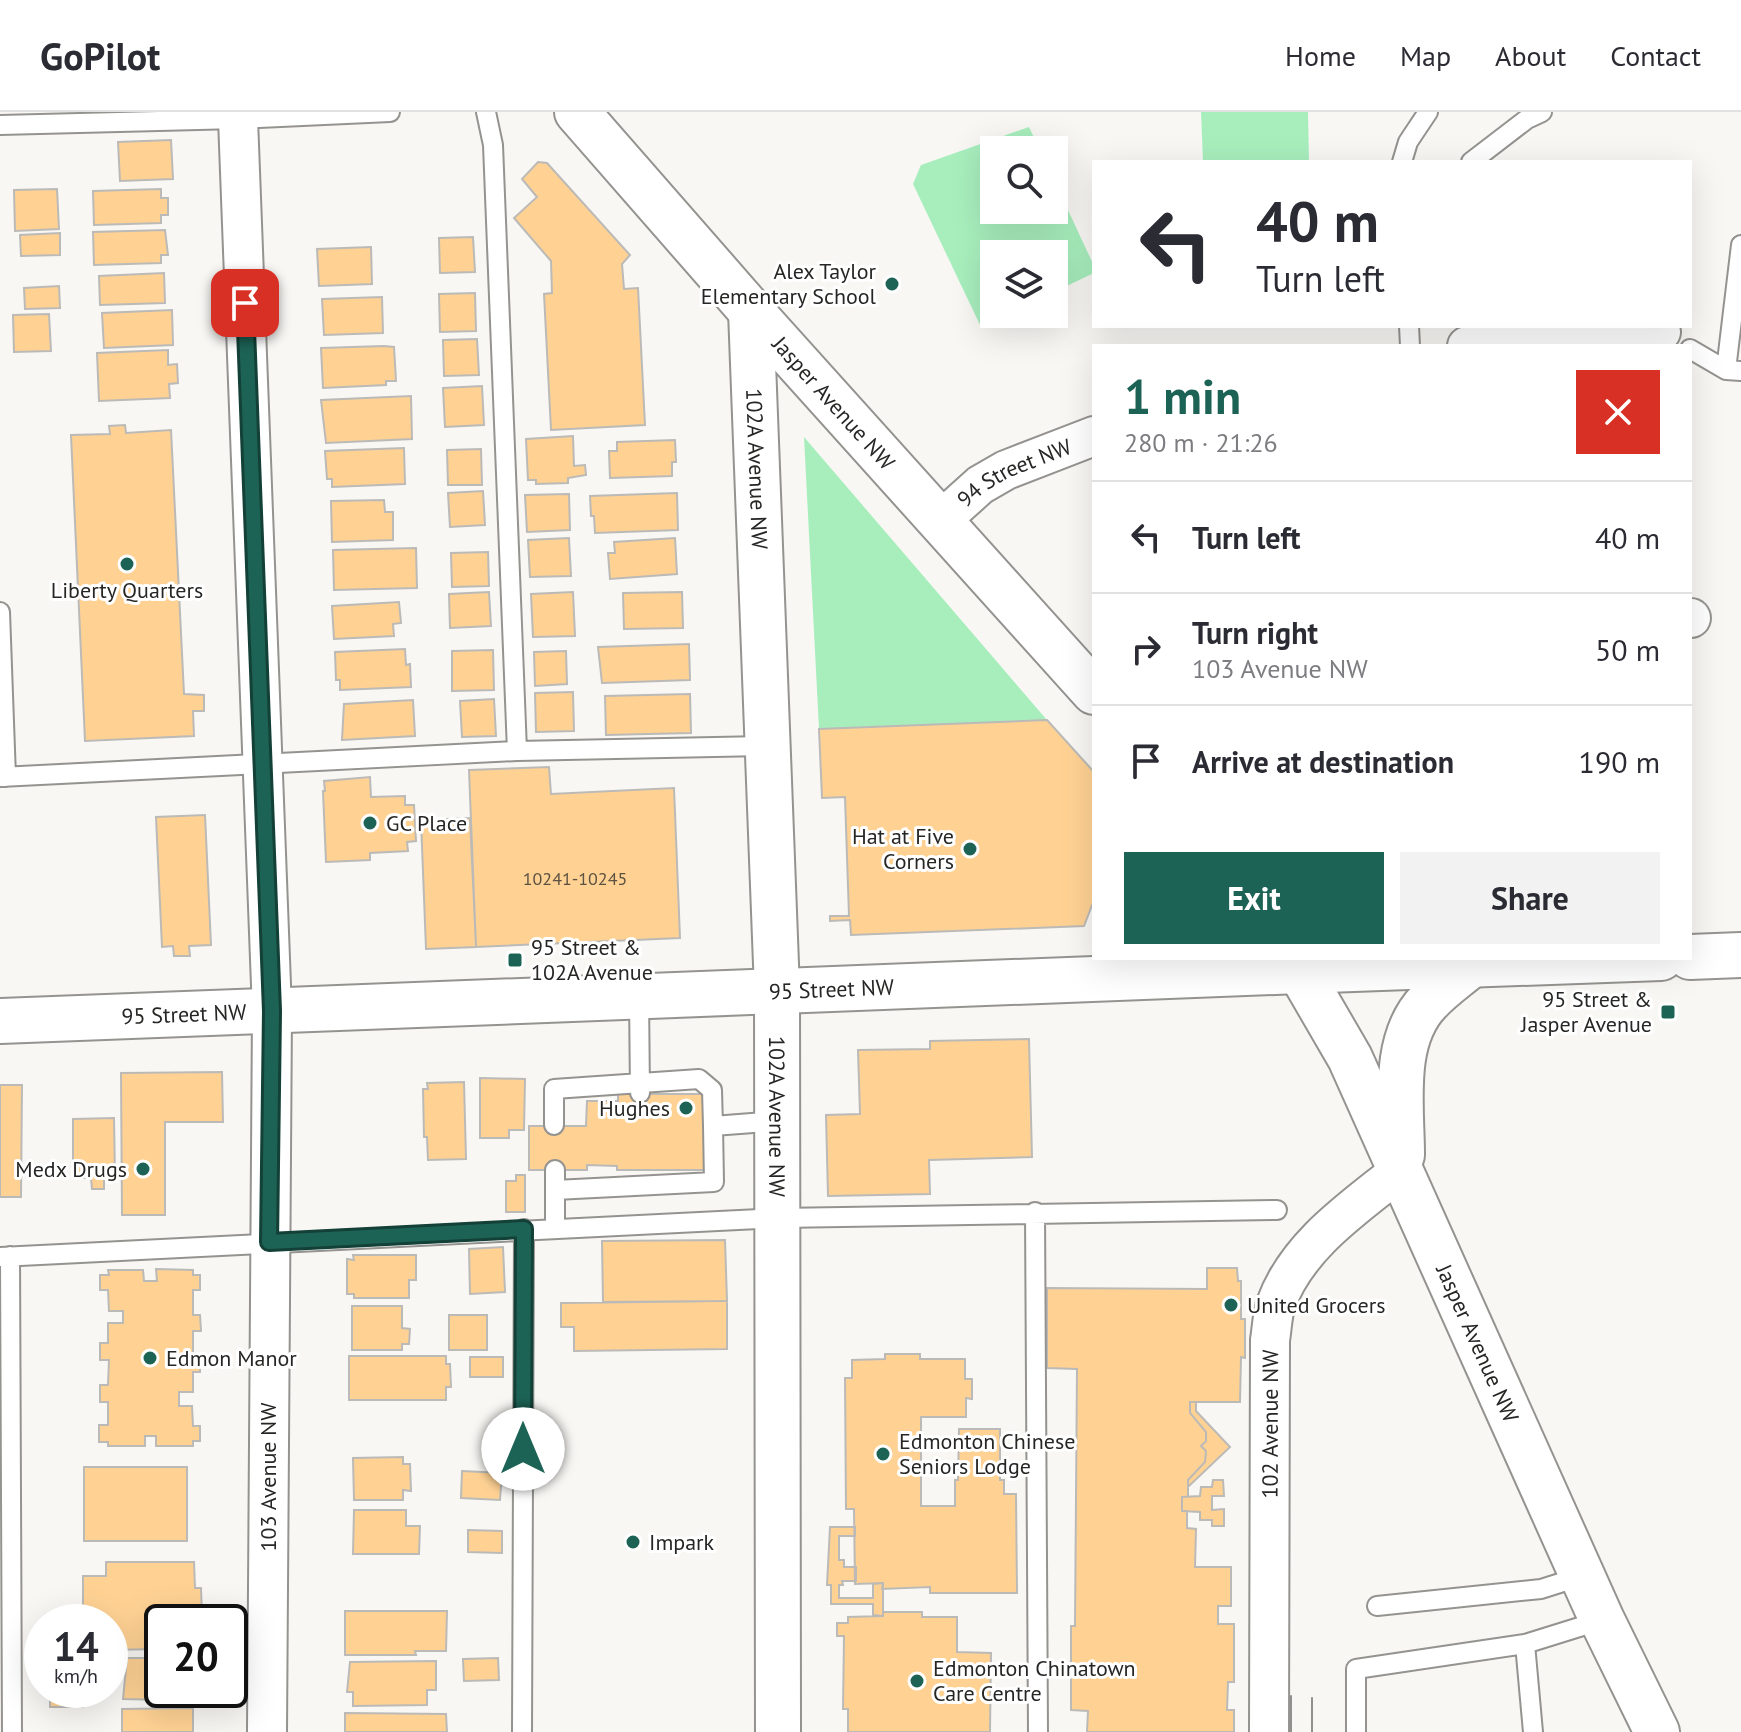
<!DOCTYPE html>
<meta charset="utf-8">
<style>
body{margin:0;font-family:"PT Sans",sans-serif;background:#f2f2f3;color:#2b2b33;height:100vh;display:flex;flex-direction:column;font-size:30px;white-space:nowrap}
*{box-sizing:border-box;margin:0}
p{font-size:26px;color:#7c7c81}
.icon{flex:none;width:44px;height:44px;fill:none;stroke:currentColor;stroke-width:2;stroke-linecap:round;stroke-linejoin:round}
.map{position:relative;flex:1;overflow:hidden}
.side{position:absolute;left:1092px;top:232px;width:600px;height:616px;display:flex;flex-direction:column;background:#fff;border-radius:0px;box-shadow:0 8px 32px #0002}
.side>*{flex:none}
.guide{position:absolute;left:1092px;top:48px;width:600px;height:168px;border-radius:0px;box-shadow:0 8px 32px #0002;background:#fff;color:#2b2b33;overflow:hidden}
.controls{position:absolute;left:980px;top:24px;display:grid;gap:16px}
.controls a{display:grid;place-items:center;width:88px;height:88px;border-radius:0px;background:#fff;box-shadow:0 8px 32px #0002;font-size:40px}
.speed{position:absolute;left:24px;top:1492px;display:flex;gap:16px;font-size:40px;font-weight:700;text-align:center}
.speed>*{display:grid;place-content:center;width:104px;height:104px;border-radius:50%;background:#fff;box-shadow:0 8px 32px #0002;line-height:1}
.speed small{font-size:20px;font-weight:400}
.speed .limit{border:4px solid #111;border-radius:12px;background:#fff;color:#111}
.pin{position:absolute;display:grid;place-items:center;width:68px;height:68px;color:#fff;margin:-34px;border-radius:16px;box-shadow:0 4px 12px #0006}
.me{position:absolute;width:88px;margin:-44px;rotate:0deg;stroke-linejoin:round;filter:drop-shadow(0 0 6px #0008)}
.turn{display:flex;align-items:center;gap:28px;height:168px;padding:0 32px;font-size:36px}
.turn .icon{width:104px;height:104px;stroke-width:2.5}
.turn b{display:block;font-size:56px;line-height:68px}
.round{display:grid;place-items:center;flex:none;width:84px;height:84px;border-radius:0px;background:#f2f2f3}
.headline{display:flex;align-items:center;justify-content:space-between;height:136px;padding:0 32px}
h1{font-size:48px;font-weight:800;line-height:60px;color:#1d6355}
.action{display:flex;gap:16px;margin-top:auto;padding:16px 32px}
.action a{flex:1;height:92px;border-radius:0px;background:#1d6355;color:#fff;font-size:32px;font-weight:800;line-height:92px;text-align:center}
.action a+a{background:#f2f2f3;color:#2b2b33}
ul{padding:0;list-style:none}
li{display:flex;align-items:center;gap:24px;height:112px;padding:0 32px;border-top:2px solid #e1e1e2}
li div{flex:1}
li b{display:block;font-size:30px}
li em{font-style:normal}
header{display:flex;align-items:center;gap:48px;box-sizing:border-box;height:112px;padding:0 40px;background:#fff;border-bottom:2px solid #e1e1e2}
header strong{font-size:38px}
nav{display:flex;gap:44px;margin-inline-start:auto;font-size:28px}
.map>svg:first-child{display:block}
.green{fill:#a8eebd}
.building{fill:#ffd294;stroke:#bcbab7;stroke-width:2}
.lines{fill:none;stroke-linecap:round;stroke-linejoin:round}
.service-casing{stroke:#949390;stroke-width:22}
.minor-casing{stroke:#949390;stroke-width:42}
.tertiary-casing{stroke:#949390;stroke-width:48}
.secondary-casing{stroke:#949390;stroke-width:48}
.service{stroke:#fff;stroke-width:18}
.minor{stroke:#fff;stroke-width:38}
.tertiary{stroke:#fff;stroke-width:44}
.secondary{stroke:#fff;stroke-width:44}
.tram{stroke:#90908e;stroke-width:2}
.route-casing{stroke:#134037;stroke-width:20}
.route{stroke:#1d6355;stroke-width:14}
.poi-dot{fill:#1d6355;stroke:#fff;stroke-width:3}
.labels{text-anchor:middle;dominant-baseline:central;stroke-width:6;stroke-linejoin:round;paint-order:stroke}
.number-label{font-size:18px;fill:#5c5141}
.poi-label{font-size:22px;fill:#262625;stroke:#fff;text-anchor:start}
.street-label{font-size:22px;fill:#262625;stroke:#fff}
</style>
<header>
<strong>GoPilot</strong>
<nav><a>Home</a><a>Map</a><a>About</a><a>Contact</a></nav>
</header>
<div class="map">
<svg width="1741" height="1620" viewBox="0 0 1741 1620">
<rect width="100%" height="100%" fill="#f8f7f4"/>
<path class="green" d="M1201,0H1308L1309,50H1203Z
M1029,15L1040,38H994V98H1054V68L1094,154V161L1054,180V142H994V202H1008L981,215L913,72L921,53Z
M804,325L1047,608L819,617Z"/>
<path class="building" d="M171,28L173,67L120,69L118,30Z
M538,50L547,51L630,143L622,152L624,177L638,176L645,313L551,318L544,182L552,181L551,149L514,106L537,85L522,67Z
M57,77L59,117L15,119L14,78Z
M161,77V86H168V103H161V111L94,113L93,79Z
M165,118L168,143H161V151L94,153L93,120Z
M60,121V143L21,144L20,123Z
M473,125L475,160L440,161L439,126Z
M371,135L372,172L319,174L317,137Z
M164,161L165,191L100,193L99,164Z
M59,174L60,196L25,197L24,176Z
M475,181L476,219L440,220L439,182Z
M382,185L383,221L324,223L322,187Z
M172,198L173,233L104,236L102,201Z
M49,202L51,239L14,240L13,203Z
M477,227L479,263L444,264L443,228Z
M384,234L394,235L396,269H386V273L323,276L321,236Z
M168,238V253L177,252L178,271L169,272L170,286L99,289L97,241Z
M482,274L484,313L445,315L443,276Z
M411,284L412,327L326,331L321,288Z
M125,313L126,321L171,318L184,582L204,583V599H193L194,624L85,629L71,323L110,322L109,314Z
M573,324L574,354L585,353L586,363L568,366V371L536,372V368H528L526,327Z
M675,328L676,350H672V364L610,366L609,339H617V330Z
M404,336L405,372L332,375V367H327L325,339Z
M481,337L482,373H448L447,338Z
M483,379L485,413L450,415L448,381Z
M677,381L678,418L595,421L594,404H591L590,384Z
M569,382L570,418L527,420L525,383Z
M384,388L385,400H393V428L332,430L331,389Z
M569,426L571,464L530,465L528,428Z
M675,426L677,462L610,467L608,441H615L614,430Z
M416,436L417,476L334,478L333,438Z
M488,440L489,474L452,475L451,441Z
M489,480L491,514L450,516L449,482Z
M573,480L575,524L533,525L531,482Z
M682,480L683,516L624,517L623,481Z
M399,490L401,511L393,512L394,524L334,527L332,494Z
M689,532L690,568L602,571L598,535Z
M405,537L406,553L410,552L411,575L340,578V568H336L335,540Z
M493,538L494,578L452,579V539Z
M566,539L567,572L535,574L534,540Z
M573,580L574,619L536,620L535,581Z
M690,582L691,621L606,623L605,584Z
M494,587L496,624L462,625L460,589Z
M413,588L415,624L342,628L344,592Z
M1047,608L1094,660V788L1084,814L851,823L850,808L830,809V804H849L845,685L822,686L819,617Z
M549,655L551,682L674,676L680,826L476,835L469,658Z
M370,665L371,685L405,684V693H414L416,729L407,730L408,739L370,741V748L326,750L323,679H325L324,669Z
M205,703L211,833L189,834L190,844H174L173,834L162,835L156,705Z
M470,706L476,835L426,837L421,708Z
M1029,927L1032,1045L929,1048L930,1082L828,1084L826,1003L860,1002L858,938L930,937V929Z
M222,960L223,1010H165V1103H122L121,961Z
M480,966L525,967L524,1018H509V1026H480Z
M464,970L466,1047L428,1048L427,1025H424L423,977H428L427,971Z
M0,973H22L21,1085H0Z
M618,982H707L706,1058H617V1054L587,1053V1058H529V1014H586L587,989H618Z
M114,1006L115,1066H104V1077H92L91,1066H73V1007Z
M516,1063H525V1100H506V1069H516Z
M725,1128L727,1189L603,1190L602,1129Z
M503,1135L505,1180L470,1182L469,1137Z
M353,1143H416V1168H409V1186H354V1182H347V1147L354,1148Z
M1207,1156H1237L1238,1169H1241V1207H1245V1246L1241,1245L1240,1290H1190V1301L1206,1320V1329L1201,1334L1206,1339L1205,1350L1188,1368V1385H1182V1399H1187V1416L1196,1417L1195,1455H1231V1494H1218V1512H1234V1570H1228L1227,1598H1234V1620H1087L1088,1599L1071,1598V1514H1075L1077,1257L1047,1256V1176L1207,1177Z
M156,1157L193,1158V1163H200V1178H193V1203H200L201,1219H193V1244H200V1260H193V1280H179V1294H192L193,1314H200V1329H193V1334H156V1324H145V1334H108V1330H99V1313H108V1290H100V1273H108L109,1248H100V1231H108V1211H123V1199H109L108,1178H100V1163H109L108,1158H143L144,1169H157Z
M727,1189V1237L574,1239V1215H561V1191Z
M352,1194H402V1216L410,1217L409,1232H402V1238H352Z
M449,1203H487V1238H449Z
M885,1242H920V1247H965V1267H972V1287L966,1286V1305H921V1394H955V1368H958L959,1317H1000V1368H1004V1382H1016L1017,1481H930V1475L882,1477L883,1471L855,1472L854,1397H846L845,1266H852V1248L885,1247Z
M349,1244H446V1252H450L451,1275H446V1288H349Z
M470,1245H503V1265H470Z
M1190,1290H1196V1299L1230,1335L1188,1375V1368L1205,1350L1206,1339L1201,1334L1206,1329V1320L1190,1301Z
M403,1345V1352H410L411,1379L403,1378V1388H354L353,1346Z
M84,1355H187V1429H84Z
M462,1359L502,1361L500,1388L461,1386Z
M1213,1368H1223L1224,1384H1212V1398L1224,1397V1414H1212V1408H1200V1400L1182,1399V1385L1200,1384L1201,1375H1212Z
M354,1398H406V1414H420L419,1442H353Z
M830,1415H855V1424H839V1448H844V1455H856V1469H842L843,1473H839V1486H873V1472L883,1471V1504L873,1503V1492H831V1473H827Z
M468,1418L502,1419V1441L468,1440Z
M106,1450H194L195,1476H201L202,1503H195V1510H162L160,1537L110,1538V1510H83V1464H106Z
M345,1499H447L446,1539H415L416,1543H345Z
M883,1500H922V1505H957V1540L991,1541L990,1620H848V1597H843L844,1524H837V1511H848V1505L883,1504Z
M127,1546H162V1578H207V1589L123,1587Z
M498,1546L499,1568L464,1569L463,1547Z
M436,1549V1578H427V1593L353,1594V1580H347L350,1550Z
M50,1578H83V1595H50Z
M193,1596V1620H122V1597Z
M345,1601L446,1602L447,1620H345Z"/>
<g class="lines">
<defs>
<path id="service" d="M486,0L493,33L517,639
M0,13L238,7L390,0
M1402,50L1408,30L1428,0
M1471,50L1527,7L1542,0
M1741,133L1726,258L1741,259
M1409,214L1410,234
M1690,237L1726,258
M0,500L6,665
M0,665L517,639L769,634
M639,884L640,981
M554,1013V977L699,967L712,978L713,1014
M555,1058V1078
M1035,1100L1038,1620
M555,1116V1078L714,1070L713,1014L779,1009
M10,1144L12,1620
M0,1145L779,1106L1277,1098
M1377,1494L1541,1477L1582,1464
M522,1620L524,1117
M1356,1620V1557L1525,1532
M1533,1620L1525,1532L1602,1508"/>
<g id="minor">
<path d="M238,7L272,899L267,1620"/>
<path d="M1467,234L1661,220"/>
<path id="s1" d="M940,409L980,373L1006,358L1094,324"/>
<path d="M1690,506H1691"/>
<path id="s2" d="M1269,1620L1270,1228C1272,1217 1272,1203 1276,1192C1297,1133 1355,1095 1401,1058"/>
</g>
<g id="tertiary">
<path id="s3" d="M751,199L777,878L778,1620"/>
<path id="s4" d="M0,909L1299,859"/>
</g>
<g id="secondary">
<path id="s5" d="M577,0L751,199L1094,580"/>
<path d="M1690,845L1741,843"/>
<path id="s6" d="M1292,846L1350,946L1602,1508L1657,1620"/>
<path d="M1299,859L1661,846"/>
<path d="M1402,1043C1402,994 1391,928 1429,889C1441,876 1457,865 1471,853"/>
</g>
</defs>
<use href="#service" class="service-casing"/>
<use href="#minor" class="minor-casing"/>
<use href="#tertiary" class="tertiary-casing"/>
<use href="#secondary" class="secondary-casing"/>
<use href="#service" class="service"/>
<use href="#minor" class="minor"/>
<use href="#tertiary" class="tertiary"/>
<use href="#secondary" class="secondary"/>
<path class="tram" d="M1291,1584V1620
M1312,1586V1620"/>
</g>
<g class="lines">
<defs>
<path id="route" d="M245,191L272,899L269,1130L524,1117L523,1337"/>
</defs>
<use href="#route" class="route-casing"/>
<use href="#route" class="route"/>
</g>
<g class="poi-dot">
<circle cx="892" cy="172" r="8"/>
<circle cx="127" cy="452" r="8"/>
<circle cx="370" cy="711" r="8"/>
<circle cx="970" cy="737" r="8"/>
<rect x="507" y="840" width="16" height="16" rx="4"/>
<rect x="1660" y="892" width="16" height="16" rx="4"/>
<circle cx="686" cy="996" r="8"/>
<circle cx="143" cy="1057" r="8"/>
<circle cx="1231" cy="1193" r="8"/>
<circle cx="150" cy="1246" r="8"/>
<circle cx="883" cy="1342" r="8"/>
<circle cx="633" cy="1430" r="8"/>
<circle cx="917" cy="1569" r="8"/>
</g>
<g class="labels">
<g class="number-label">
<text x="575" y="766">10241-10245</text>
</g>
<g class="poi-label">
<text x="876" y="159" text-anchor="end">Alex Taylor<tspan x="876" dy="25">Elementary School</tspan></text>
<text x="127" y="478" text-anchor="middle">Liberty Quarters</text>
<text x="386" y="711">GC Place</text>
<text x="954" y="724" text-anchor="end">Hat at Five<tspan x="954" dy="25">Corners</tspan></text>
<text x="531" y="835">95 Street &amp;<tspan x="531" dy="25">102A Avenue</tspan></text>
<text x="1652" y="887" text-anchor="end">95 Street &amp;<tspan x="1652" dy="25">Jasper Avenue</tspan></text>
<text x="670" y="996" text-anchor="end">Hughes</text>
<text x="127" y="1057" text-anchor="end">Medx Drugs</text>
<text x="1247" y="1193">United Grocers</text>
<text x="166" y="1246">Edmon Manor</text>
<text x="899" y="1329">Edmonton Chinese<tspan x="899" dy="25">Seniors Lodge</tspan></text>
<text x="649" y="1430">Impark</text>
<text x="933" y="1556">Edmonton Chinatown<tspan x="933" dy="25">Care Centre</tspan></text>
</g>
<g class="street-label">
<text stroke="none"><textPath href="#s5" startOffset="388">Jasper Avenue NW</textPath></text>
<text stroke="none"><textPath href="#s3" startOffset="158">102A Avenue NW</textPath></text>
<text stroke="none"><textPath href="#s1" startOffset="90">94 Street NW</textPath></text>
<text stroke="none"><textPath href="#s4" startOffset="832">95 Street NW</textPath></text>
<text stroke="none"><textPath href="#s4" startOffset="184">95 Street NW</textPath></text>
<text stroke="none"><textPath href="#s3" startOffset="806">102A Avenue NW</textPath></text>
<text stroke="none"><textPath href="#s6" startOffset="428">Jasper Avenue NW</textPath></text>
<text stroke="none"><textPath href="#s2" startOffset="308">102 Avenue NW</textPath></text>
<text transform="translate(268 1365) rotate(-90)">103 Avenue NW</text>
</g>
</g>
</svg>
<div class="controls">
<a><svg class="icon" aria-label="search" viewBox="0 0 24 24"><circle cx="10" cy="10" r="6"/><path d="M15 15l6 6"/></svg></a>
<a><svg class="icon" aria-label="layers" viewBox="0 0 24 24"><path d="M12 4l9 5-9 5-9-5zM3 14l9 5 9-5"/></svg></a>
</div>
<div class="speed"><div>14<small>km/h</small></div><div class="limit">20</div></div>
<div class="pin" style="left:245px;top:191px;background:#d93025"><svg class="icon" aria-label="arrive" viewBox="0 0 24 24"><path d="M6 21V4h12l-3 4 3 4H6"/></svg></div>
<svg class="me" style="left:523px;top:1337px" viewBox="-20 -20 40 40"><circle r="19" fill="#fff"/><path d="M0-13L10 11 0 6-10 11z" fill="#1d6355"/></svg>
<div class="guide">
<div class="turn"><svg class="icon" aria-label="left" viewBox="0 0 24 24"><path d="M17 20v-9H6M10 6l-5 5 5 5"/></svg><div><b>40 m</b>Turn left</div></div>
</div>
<section class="side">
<div class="headline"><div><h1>1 min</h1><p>280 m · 21:26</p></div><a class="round" style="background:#d93025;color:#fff"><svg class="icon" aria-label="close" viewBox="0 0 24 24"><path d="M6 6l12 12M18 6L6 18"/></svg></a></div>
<ul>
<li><svg class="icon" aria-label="left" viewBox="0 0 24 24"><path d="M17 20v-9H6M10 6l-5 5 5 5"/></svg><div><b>Turn left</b></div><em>40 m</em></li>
<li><svg class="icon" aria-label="right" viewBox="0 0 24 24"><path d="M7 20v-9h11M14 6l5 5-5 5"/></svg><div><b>Turn right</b><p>103 Avenue NW</p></div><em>50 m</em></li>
<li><svg class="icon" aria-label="arrive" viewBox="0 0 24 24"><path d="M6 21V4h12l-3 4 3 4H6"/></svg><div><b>Arrive at destination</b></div><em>190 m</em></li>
</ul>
<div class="action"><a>Exit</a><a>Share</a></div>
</section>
</div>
